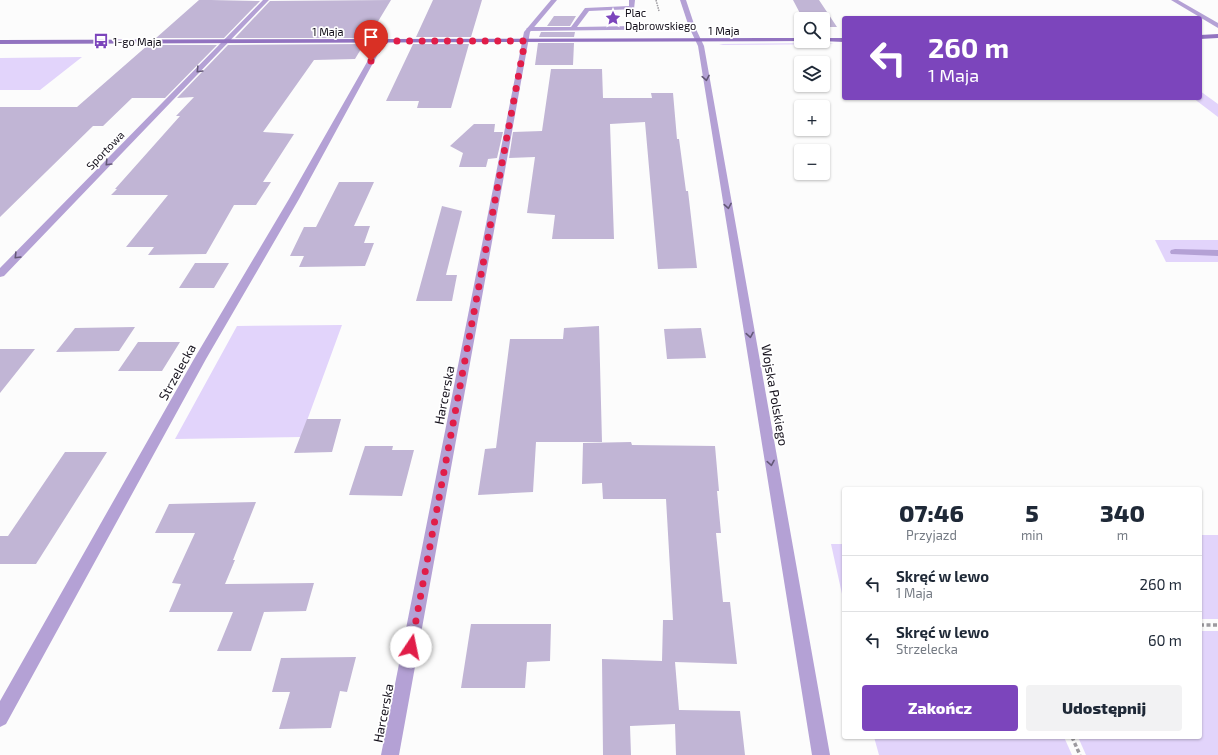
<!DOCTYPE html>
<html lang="pl">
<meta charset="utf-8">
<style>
body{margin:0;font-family:"Exo 2",sans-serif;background:#f2f2f3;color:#1f2937;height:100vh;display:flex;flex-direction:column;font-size:15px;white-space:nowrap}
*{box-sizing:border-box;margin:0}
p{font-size:13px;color:#747a83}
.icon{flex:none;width:22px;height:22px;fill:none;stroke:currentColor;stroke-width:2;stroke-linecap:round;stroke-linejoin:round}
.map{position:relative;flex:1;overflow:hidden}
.side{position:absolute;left:842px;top:487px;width:360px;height:252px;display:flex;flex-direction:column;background:#fff;border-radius:4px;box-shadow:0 1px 3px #0004}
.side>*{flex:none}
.top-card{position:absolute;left:842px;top:16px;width:360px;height:84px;border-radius:4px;box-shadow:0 1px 3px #0004;background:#7c45bc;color:#fff;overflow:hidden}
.buttons{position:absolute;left:794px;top:12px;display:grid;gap:8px}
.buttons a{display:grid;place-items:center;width:36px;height:36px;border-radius:4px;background:#fff;box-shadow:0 1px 3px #0004;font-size:20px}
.pin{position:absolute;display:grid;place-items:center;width:34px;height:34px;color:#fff;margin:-41px -17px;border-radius:50% 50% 50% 0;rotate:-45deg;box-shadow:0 0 4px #0007}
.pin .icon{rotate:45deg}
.me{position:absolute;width:44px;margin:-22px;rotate:11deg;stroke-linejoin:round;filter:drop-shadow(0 0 3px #0008)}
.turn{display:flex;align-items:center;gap:14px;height:84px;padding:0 20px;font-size:18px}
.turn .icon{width:52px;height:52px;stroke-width:2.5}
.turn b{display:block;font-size:28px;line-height:34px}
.eta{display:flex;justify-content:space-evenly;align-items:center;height:68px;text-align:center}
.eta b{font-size:24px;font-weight:800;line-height:28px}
.primary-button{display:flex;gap:8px;margin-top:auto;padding:8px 20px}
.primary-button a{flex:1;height:46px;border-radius:4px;background:#7c45bc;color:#fff;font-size:16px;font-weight:800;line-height:46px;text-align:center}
.primary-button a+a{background:#f2f2f3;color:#1f2937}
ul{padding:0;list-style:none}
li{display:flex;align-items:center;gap:12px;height:56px;padding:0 20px;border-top:1px solid #e0e1e3}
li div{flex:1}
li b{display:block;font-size:15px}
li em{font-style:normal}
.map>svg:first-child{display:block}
.green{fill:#e2d4fb}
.building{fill:#c1b5d5}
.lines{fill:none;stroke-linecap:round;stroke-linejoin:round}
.path-far1{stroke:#9c9a9f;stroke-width:1.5;stroke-dasharray:1.5 1;stroke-linecap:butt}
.path{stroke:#9c9a9f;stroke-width:3.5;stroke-dasharray:4 2.5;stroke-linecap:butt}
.service{fill:#b4a1d5;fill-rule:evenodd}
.minor{fill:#b4a1d5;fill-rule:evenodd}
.tertiary{fill:#b4a1d5;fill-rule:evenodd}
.secondary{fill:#9273c0;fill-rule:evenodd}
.oneway{stroke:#645878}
.route{stroke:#e11d48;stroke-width:7;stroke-dasharray:0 12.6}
.labels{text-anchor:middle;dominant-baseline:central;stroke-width:3.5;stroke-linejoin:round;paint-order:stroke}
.far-poi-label{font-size:11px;fill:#14101b;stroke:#fff;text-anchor:start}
.far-street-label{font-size:11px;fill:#14101b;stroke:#fff}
.street-label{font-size:13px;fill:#14101b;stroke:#fff}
</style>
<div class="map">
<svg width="1218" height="755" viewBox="0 0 1218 755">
<rect width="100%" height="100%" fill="#fcfcfc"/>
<path class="green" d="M828,43L834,44L723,45L719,44Z
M82,57L40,90H0V58Z
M1200,91L1218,104V117L1193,98H1200Z
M1155,240H1218V262H1166Z
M342,325L301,437L175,439L237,326Z
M1200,535H1218V619H1200Z
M831,544H844V603Z
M1200,631H1218V755H1086L1078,737H1200Z
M874,737H1064L1072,755H879Z"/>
<path class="building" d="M199,0H211L260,1L224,38H156Z
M391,0L368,38H235L270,1Z
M433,0H482L471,37H416Z
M793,0H819L837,27H823V19H803Z
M554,16H576L570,26H547Z
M541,32H575L574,37H539Z
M538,43H574L573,65H535Z
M364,44L355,59L314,60L263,132L294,134L263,182H271L256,205H234L206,254L148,255L154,247H126L168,195H111L117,189H115L180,116H176L194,97L177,98L228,45Z
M413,44H469L451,108H417L419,101H386Z
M148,45H217L165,98H132L103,126H93L0,217V107H77Z
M551,69H602L603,98H652L651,93H673L677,139H679L686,191H688L697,268L658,269L645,122L610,124L614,239H552L555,215L527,213L535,157L509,158L513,132L542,131Z
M474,124H495L494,132H503L497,158L488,159L486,167H459L463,153L450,146Z
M339,182H374L354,226H370L364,243H374L365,266L299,267L304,256H290L304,227H316Z
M442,206L462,211L446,275H457L452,301H416Z
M195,263H229L214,288H179Z
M599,326L602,442H536L533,492L478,495L485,449L496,448L510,339H563L564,328Z
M135,327L119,351L56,352L75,328Z
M701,328L706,358L667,359L664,329Z
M138,342H180L162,371H118Z
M0,349H35L0,393Z
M307,419H341L332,452L294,453Z
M631,442L632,445L715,446L719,491H717L721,533H716L723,602H730L737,664L675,662L679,710L740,711L745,755H676L675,724L630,726L631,755H603L602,659L662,661L663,620H673L666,499H603L602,483L582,484L583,443Z
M365,446H393L392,450H414L402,496L349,495Z
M65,452H107L36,564H0V536H8Z
M256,502L233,560H235L225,584L314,583L306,611L264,612L251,651H217L233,612H169L181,584L172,583L195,533H155L169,504Z
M471,624H551L550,661L527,662L525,688H461Z
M356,657L347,692L340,691L331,728L279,729L290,692H272L281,658Z"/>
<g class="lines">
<path class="path-far1" d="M656,0L659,11"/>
<path class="path" d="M1200,625H1218
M1072,737L1080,755"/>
<path class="service" d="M629,0H635L634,9L589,11L577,27L692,25L695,27L692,29L529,31L526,29L529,27H571L585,8L629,6Z
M1175,249L1218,250V256L1171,254L1170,252L1171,250Z"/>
<path class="minor" d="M263,0H269L4,276L0,277V268Z
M551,0H557L530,32L399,755H381L524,32Z
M680,0H686L695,27L704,46L830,755H812L698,46L689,27Z
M382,39L385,41L299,199L206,359L6,724L0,727V701L194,359L289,199L379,41Z"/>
<path class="tertiary" d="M1171,0H1178L1218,23V28Z"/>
<path class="secondary" d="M1218,34V38L1200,39V35Z
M801,38V41H803L0,44V40Z
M823,38H844V42L821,41H823Z"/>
</g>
<defs><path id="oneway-chevron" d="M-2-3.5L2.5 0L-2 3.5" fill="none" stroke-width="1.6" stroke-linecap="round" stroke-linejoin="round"/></defs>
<g class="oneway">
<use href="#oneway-chevron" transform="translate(199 70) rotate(134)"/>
<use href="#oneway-chevron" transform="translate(706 78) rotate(80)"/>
<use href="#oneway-chevron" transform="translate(108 163) rotate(134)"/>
<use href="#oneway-chevron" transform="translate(728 206) rotate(80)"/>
<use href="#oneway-chevron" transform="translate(17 256) rotate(134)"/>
<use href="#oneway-chevron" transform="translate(750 335) rotate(80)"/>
<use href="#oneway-chevron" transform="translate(771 463) rotate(80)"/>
</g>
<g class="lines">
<path class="route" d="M371,61L382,41H525L411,647"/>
</g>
<defs>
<symbol id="sight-bare" viewBox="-9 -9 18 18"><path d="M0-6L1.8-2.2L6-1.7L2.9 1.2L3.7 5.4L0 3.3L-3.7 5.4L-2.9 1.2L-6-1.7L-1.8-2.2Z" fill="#7c45bc" stroke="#fff" stroke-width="2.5" paint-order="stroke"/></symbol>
<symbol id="bus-bare" viewBox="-9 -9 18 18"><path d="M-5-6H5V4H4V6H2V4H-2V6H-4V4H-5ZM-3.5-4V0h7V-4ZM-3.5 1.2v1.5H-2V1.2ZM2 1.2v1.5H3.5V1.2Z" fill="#7c45bc" stroke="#fff" stroke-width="2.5" paint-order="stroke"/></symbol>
</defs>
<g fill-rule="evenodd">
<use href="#sight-bare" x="602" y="7" width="22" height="22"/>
<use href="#bus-bare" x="90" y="30" width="22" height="22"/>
</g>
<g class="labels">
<g class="far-poi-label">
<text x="625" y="12">Plac<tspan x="625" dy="13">Dąbrowskiego</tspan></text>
<text x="113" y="41">1-go Maja</text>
</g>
<g class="far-street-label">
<text x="724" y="30">1 Maja</text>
<text x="328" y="31">1 Maja</text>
<text transform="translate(105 150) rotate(-46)">Sportowa</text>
</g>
<g class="street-label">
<text transform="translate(177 372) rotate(-61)">Strzelecka</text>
<text transform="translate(444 395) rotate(-79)">Harcerska</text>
<text transform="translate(775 395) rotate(80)">Wojska Polskiego</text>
<text transform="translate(383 713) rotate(-79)">Harcerska</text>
</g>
</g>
</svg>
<div class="buttons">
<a><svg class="icon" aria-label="search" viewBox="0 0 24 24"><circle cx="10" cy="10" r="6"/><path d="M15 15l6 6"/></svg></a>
<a><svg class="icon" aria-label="layers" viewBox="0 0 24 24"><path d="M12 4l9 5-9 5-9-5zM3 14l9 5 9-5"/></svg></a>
<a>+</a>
<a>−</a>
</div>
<div class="pin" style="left:371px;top:61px;background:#d93025"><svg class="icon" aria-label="arrive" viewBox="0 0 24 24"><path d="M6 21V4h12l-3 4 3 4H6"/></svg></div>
<svg class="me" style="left:411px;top:647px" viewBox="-20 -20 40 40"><circle r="19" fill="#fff"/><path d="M0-13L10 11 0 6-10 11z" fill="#e11d48"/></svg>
<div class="top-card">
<div class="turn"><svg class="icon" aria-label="left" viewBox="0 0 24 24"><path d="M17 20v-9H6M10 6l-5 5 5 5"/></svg><div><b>260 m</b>1 Maja</div></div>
</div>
<section class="side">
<div class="eta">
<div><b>07:46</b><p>Przyjazd</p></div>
<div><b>5</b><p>min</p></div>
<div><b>340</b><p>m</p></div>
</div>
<ul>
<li><svg class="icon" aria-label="left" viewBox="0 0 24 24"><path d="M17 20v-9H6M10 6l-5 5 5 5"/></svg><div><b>Skręć w lewo</b><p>1 Maja</p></div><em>260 m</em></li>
<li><svg class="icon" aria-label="left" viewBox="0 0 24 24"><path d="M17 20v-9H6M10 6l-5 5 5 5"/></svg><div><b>Skręć w lewo</b><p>Strzelecka</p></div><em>60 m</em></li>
</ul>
<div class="primary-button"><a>Zakończ</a><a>Udostępnij</a></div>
</section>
</div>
